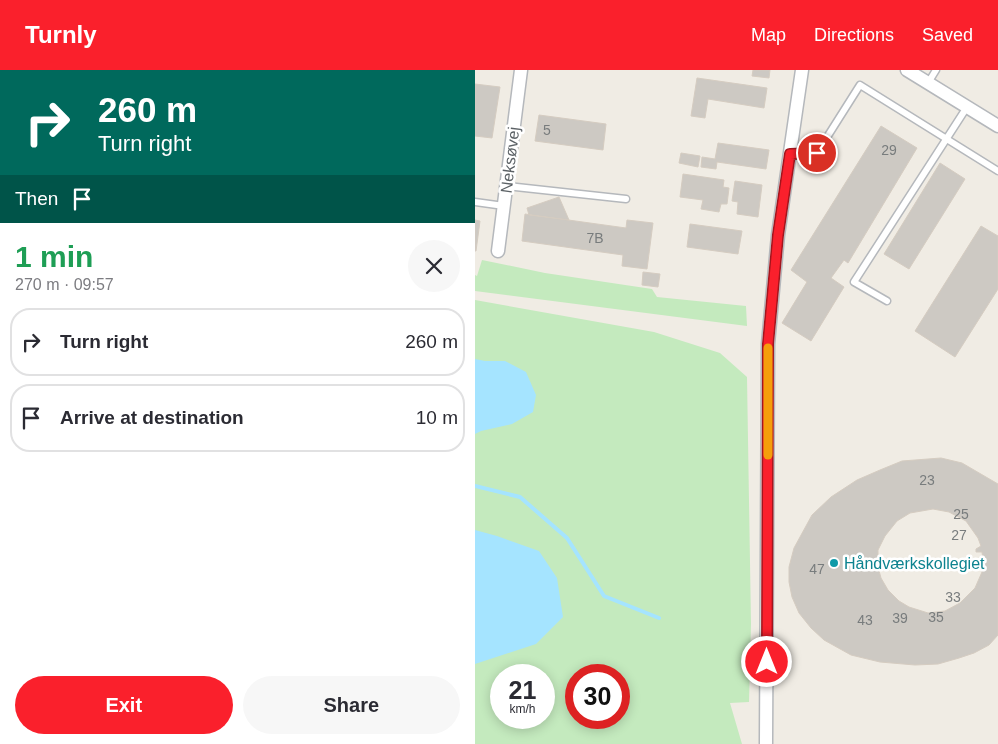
<!DOCTYPE html>
<meta charset="utf-8">
<style>
body{margin:0;font-family:Arial,sans-serif;background:#f7f7f7;color:#2b2b33;height:100vh;display:flex;flex-direction:column;font-size:19px;white-space:nowrap}
*{box-sizing:border-box;margin:0}
p{font-size:16px;color:#7c7c81}
.icon{flex:none;width:28px;height:28px;fill:none;stroke:currentColor;stroke-width:2;stroke-linecap:round;stroke-linejoin:round}
.map{position:relative;flex:1;overflow:hidden}
.drawer{display:flex;flex-direction:column;background:#fff;width:475px}
.drawer>*{flex:none}
.banner{background:#00695c;color:#fff;overflow:hidden}
.speed{position:absolute;left:15px;top:594px;display:flex;gap:10px;font-size:25px;font-weight:700;text-align:center}
.speed>*{display:grid;place-content:center;width:65px;height:65px;border-radius:50%;background:#fff;box-shadow:0 2px 12px #0003;line-height:1}
.speed small{font-size:12px;font-weight:400}
.speed .limit{border:8px solid #d22;background:#fff;color:#111}
.pin{position:absolute;display:grid;place-items:center;width:42px;height:42px;color:#fff;margin:-21px;border:2px solid #fff;border-radius:50%;box-shadow:0 1px 5px #0007}
.me{position:absolute;width:55px;margin:-28px;rotate:0deg;stroke-linejoin:round;filter:drop-shadow(0 0 4px #0008)}
.turn{display:flex;align-items:center;gap:18px;height:105px;padding:0 15px;font-size:22px}
.turn .icon{width:65px;height:65px;stroke-width:2.5}
.turn b{display:block;font-size:35px;line-height:42px}
.then{display:flex;align-items:center;height:48px;padding:0 15px;background:#0003;gap:10px;font-size:19px}
.round{display:grid;place-items:center;flex:none;width:52px;height:52px;border-radius:26px;background:#f7f7f7}
.summary{display:flex;align-items:center;justify-content:space-between;height:85px;padding:0 15px}
h1{font-size:30px;font-weight:600;line-height:38px;color:#1e9e55}
.primary-button{display:flex;gap:10px;margin-top:auto;padding:10px 15px}
.primary-button a{flex:1;height:58px;border-radius:30px;background:#fa202c;color:#fff;font-size:20px;font-weight:600;line-height:58px;text-align:center}
.primary-button a+a{background:#f7f7f7;color:#2b2b33}
ul{padding:0;list-style:none}
li{display:flex;align-items:center;gap:15px;height:68px;margin:0 10px 8px;padding:0 5px;border:2px solid #e1e1e2;border-radius:20px}
li div{flex:1}
li b{display:block;font-size:19px}
li em{font-style:normal}
header{display:flex;align-items:center;gap:30px;box-sizing:border-box;height:70px;padding:0 25px;background:#fa202c;color:#fff}
header strong{font-size:24px}
nav{display:flex;gap:28px;margin-inline-start:auto;font-size:18px}
main{display:flex;flex:1;min-height:0}
.map>svg:first-child{display:block}
.green{fill:#c4eabe;fill-rule:evenodd}
.water{fill:#a5e4ff}
.lines{fill:none;stroke-linecap:round;stroke-linejoin:round}
.stream{stroke:#a5e4ff;stroke-width:4}
.building{fill:#cdc9c3;stroke:#d5ccc1;fill-rule:evenodd}
.lane-casing{stroke:#b5b8bc;stroke-width:9}
.street-casing{stroke:#b5b8bc;stroke-width:15}
.lane{stroke:#fff;stroke-width:6}
.street{stroke:#fff;stroke-width:12}
.route-casing{stroke:#a2151d;stroke-width:12}
.route{stroke:#fa202c;stroke-width:9}
.slow{stroke:#f59e0b;stroke-width:9}
.culture-dot{fill:#0f9aa8;stroke:#fff;stroke-width:2}
.labels{text-anchor:middle;dominant-baseline:central;stroke-width:5;stroke-linejoin:round;paint-order:stroke}
.number-label{font-size:14px;fill:#787c7d}
.street-label{font-size:16px;fill:#5c6266;stroke:#fff}
.culture-label{font-size:16px;fill:#0d838f;stroke:#fff;text-anchor:start}
</style>
<header>
<strong>Turnly</strong>
<nav><a>Map</a><a>Directions</a><a>Saved</a></nav>
</header>
<main>
<section class="drawer">
<div class="banner">
<div class="turn"><svg class="icon" aria-label="right" viewBox="0 0 24 24"><path d="M7 20v-9h11M14 6l5 5-5 5"/></svg><div><b>260 m</b>Turn right</div></div>
<div class="then">Then<svg class="icon" aria-label="arrive" viewBox="0 0 24 24"><path d="M6 21V4h12l-3 4 3 4H6"/></svg></div>
</div>
<div class="summary"><div><h1>1 min</h1><p>270 m · 09:57</p></div><a class="round"><svg class="icon" aria-label="close" viewBox="0 0 24 24"><path d="M6 6l12 12M18 6L6 18"/></svg></a></div>
<ul>
<li><svg class="icon" aria-label="right" viewBox="0 0 24 24"><path d="M7 20v-9h11M14 6l5 5-5 5"/></svg><div><b>Turn right</b></div><em>260 m</em></li>
<li><svg class="icon" aria-label="arrive" viewBox="0 0 24 24"><path d="M6 21V4h12l-3 4 3 4H6"/></svg><div><b>Arrive at destination</b></div><em>10 m</em></li>
</ul>
<div class="primary-button"><a>Exit</a><a>Share</a></div>
</section>
<div class="map">
<svg width="523" height="674" viewBox="0 0 523 674">
<rect width="100%" height="100%" fill="#f0ece4"/>
<path class="green" d="M7,190L70,203L177,219L182,227L271,236L272,256L0,221V205L2,206Z
M0,230L179,262L245,283L272,307L276,554L274,632L255,633L267,674H0ZM26,605H69V648H26ZM101,605H144V648H101Z"/>
<path class="water" d="M0,289L10,291H30L51,302L61,325L58,342L37,354L6,361L0,364Z
M0,460L22,466L64,481L82,508L88,547L61,574L0,594Z"/>
<g class="lines">
<path class="stream" d="M0,416L45,427L92,468L129,526L184,548"/>
</g>
<path class="building" d="M278,0H295L294,8L277,6Z
M222,8L292,18L289,38L233,29L230,48L216,46Z
M0,14L25,17L17,68L0,66Z
M64,45L131,54L128,80L60,71Z
M406,56L442,78L373,193L369,190L356,208L369,217L336,271L307,253L332,212L316,200Z
M243,73L294,80L291,99L242,92L241,99L226,97L227,87L240,89Z
M206,83L225,86L223,97L204,93Z
M465,93L490,109L434,199L409,184Z
M208,104L249,110L248,117L254,118L252,134H246L244,142L226,139L228,130L205,127Z
M260,111L287,115L283,147L262,144L263,132L257,131Z
M84,127L94,150L54,145L52,138Z
M50,144L151,158L152,150L178,153L172,199L147,196L148,185L47,171Z
M0,150L5,151L1,181H0Z
M215,154L267,161L263,184L212,177Z
M506,156L523,166V219L480,287L440,261Z
M168,202L185,204L183,217L167,215Z
M466,388L487,393L523,414V565L514,575L499,583L484,588L463,594L440,595L405,592L376,585L349,570L336,558L324,543L317,527L314,512V497L319,478L337,445L356,427L382,410L405,400L427,391ZM458,439L474,442L491,451L503,468L506,476L501,479V482H507L508,490L507,502L500,518L485,533L470,541L453,543L434,537L424,531L413,520L406,508L403,497V480L410,466L422,451L435,443Z"/>
<g class="lines">
<defs>
<path id="lane" d="M453,13L461,0
M315,84L342,83L385,15L523,101
M32,116L151,129
M0,132L29,136
M412,231L379,212L492,37"/>
<path id="street" d="M432,0L523,56
M23,181L46,0
M291,673L293,274L303,165L327,0"/>
</defs>
<use href="#lane" class="lane-casing"/>
<use href="#street" class="street-casing"/>
<use href="#lane" class="lane"/>
<use href="#street" class="street"/>
</g>
<g class="lines">
<defs>
<path id="route" d="M292,592L293,274L303,165L315,84L342,83"/>
</defs>
<use href="#route" class="route-casing"/>
<use href="#route" class="route"/>
<path class="slow" d="M293,385V278"/>
</g>
<circle class="culture-dot" cx="359" cy="493" r="5"/>
<g class="labels">
<g class="number-label">
<text x="72" y="60">5</text>
<text x="414" y="80">29</text>
<text x="120" y="168">7B</text>
<text x="452" y="410">23</text>
<text x="486" y="444">25</text>
<text x="484" y="465">27</text>
<text x="342" y="499">47</text>
<text x="478" y="527">33</text>
<text x="461" y="547">35</text>
<text x="425" y="548">39</text>
<text x="390" y="550">43</text>
</g>
<g class="street-label">
<text transform="translate(35 90) rotate(-83)">Neksøvej</text>
</g>
<g class="culture-label">
<text x="369" y="493">Håndværkskollegiet</text>
</g>
</g>
</svg>
<div class="speed"><div>21<small>km/h</small></div><div class="limit">30</div></div>
<div class="pin" style="left:342px;top:83px;background:#d93025"><svg class="icon" aria-label="arrive" viewBox="0 0 24 24"><path d="M6 21V4h12l-3 4 3 4H6"/></svg></div>
<svg class="me" style="left:292px;top:592px" viewBox="-20 -20 40 40"><circle r="17" fill="#fa202c" stroke="#fff" stroke-width="3"/><path d="M0-11L8 9 0 5-8 9z" fill="#fff"/></svg>
</div>
</main>
